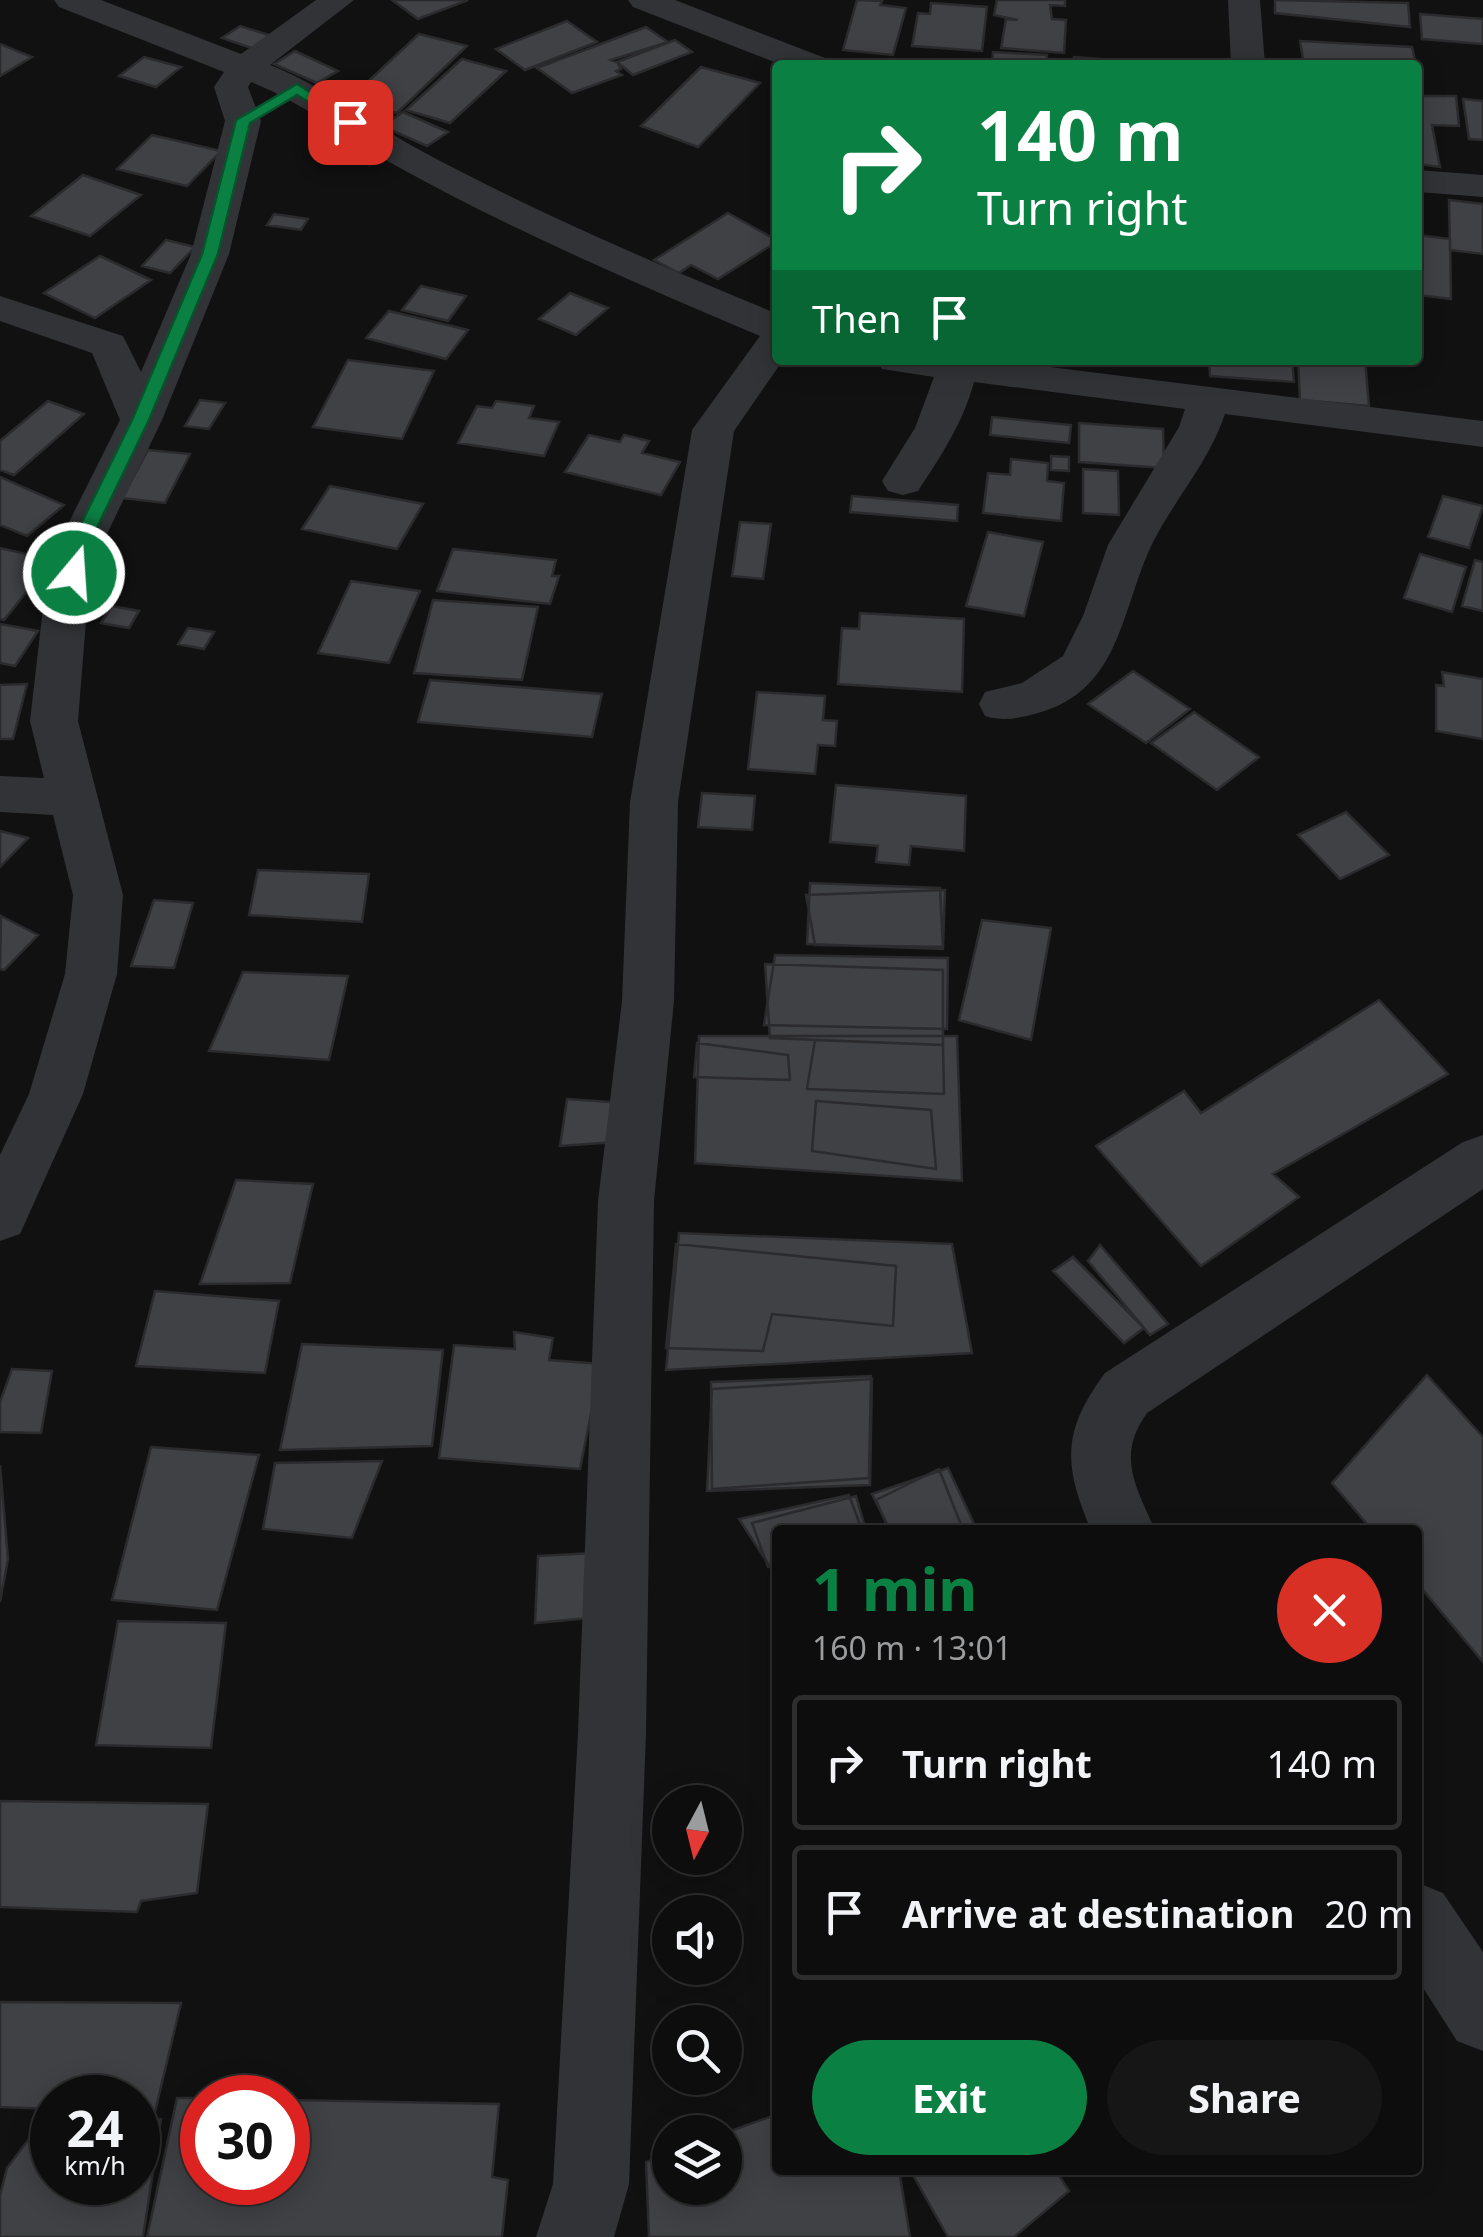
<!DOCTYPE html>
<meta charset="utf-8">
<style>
body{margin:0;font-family:"Noto Sans",sans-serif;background:#161617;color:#f1f3f6;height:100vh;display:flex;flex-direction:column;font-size:38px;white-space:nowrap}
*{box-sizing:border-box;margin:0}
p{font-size:32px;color:#9a9c9e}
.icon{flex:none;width:55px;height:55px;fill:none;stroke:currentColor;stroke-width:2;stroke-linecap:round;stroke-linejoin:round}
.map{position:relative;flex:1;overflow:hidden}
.details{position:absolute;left:772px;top:1525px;width:650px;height:650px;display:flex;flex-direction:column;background:#0d0d0e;border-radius:10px;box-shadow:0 5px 25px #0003,0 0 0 2px #2d2d2e}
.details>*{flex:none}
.top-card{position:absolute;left:772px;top:60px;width:650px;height:305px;border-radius:10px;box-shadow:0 5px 25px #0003,0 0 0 2px #2d2d2e;background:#0b8043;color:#fff;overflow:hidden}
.needle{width:65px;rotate:187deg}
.buttons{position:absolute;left:652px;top:1785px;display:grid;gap:20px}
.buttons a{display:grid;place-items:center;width:90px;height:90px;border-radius:50%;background:#0d0d0e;box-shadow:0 5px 25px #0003,0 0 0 2px #2d2d2e;font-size:50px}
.speed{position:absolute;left:30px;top:2075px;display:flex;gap:20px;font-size:50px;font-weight:700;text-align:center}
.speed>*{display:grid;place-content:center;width:130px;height:130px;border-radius:50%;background:#0d0d0e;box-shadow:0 5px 25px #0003,0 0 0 2px #2d2d2e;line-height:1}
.speed small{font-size:25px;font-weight:400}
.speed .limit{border:15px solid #d22;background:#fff;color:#111}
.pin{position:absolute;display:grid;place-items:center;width:85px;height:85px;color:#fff;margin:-42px;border-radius:20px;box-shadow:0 5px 15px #0006}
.me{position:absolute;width:110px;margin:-55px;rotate:18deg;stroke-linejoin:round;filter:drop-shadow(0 0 8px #0008)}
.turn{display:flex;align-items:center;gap:35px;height:210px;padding:0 40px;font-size:45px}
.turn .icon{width:130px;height:130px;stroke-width:2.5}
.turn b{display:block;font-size:70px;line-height:85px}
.then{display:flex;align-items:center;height:95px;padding:0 40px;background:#0003;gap:20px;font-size:38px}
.round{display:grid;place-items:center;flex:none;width:105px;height:105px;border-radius:52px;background:#161617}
.headline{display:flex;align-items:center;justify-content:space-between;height:170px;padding:0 40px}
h1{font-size:60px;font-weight:700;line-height:75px;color:#0b8043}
.primary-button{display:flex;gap:20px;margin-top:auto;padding:20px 40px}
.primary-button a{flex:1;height:115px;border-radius:60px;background:#0b8043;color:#fff;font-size:40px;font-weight:700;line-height:115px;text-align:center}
.primary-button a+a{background:#161617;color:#f1f3f6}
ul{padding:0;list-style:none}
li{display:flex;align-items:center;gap:30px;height:135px;margin:0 20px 15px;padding:0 20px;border:5px solid #2d2d2e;border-radius:10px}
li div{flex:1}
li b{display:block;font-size:38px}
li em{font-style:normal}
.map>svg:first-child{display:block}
.building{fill:#404145;stroke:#2b2b2e;stroke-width:2.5}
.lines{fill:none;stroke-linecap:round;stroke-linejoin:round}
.minor{fill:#323336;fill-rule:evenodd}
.route{fill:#0b8043;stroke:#07532c;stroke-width:2.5}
</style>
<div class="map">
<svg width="1483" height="2237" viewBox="0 0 1483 2237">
<rect width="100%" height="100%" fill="#111112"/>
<path class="building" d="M392,0H468L418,19Z
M857,0L882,1L880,5L906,8L893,55L843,50Z
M997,0H1065V6L1050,5L1052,19L1066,20L1064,53L1001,48L1006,19L1018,20L994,15Z
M1275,0L1408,3L1410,27L1275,13Z
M931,3L987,7L982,51L912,46L918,13L930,14Z
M1420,14L1483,19V44L1422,39Z
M567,21L597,42L525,70L496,49Z
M240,26L275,37L257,50L222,38Z
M646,27L668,42L611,60L617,62L621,69L616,71L622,75L572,93L537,68Z
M419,34L467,46L397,113L348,100Z
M675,40L692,52L633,75L617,62Z
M1300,41L1412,47L1416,65H1304Z
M0,44L32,57L0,76Z
M295,51L338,71L317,83L274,64Z
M993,52L1047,55L1046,65H992Z
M144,57L181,67L156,87L119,76Z
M1074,57L1177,65H1073Z
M462,59L506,71L450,123L406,110Z
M701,67L760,83L698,147L641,126Z
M1421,96H1456L1459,126L1432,125L1440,167L1418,164V99Z
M1463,99L1483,101V140L1469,139Z
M403,112L448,132L427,146L382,126Z
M152,135L221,151L187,186L117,169Z
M83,175L141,195L90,236L31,216Z
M1449,200L1483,204V254L1450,250Z
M728,213L778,241L718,279L691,265L679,273L654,260Z
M274,214L308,219L301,230L267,225Z
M1418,235L1450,239L1451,299L1418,295Z
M166,240L195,247L170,273L142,266Z
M100,256L151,280L95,318L44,293Z
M421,286L466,296L448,321L402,310Z
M570,293L608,308L576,335L539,319Z
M389,311L468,330L446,359L366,338Z
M348,360L434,371L402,439L313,427Z
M1209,360H1292L1294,382L1210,376Z
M1298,360H1365L1369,406L1300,400Z
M200,400L225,403L209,429L185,426Z
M48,401L84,414L14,475L0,470V441Z
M496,401L534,406L529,418L559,422L544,456L458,443L477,406L492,408Z
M992,417L1071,425L1069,443L990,435Z
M1079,423L1163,429L1164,468L1079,462Z
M589,435L620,442L624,435L649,441L642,453L680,462L661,495L565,472Z
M148,450L190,454L165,503L122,498Z
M1051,456L1069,457V471L1051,470Z
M1011,459L1048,463L1047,481L1064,483L1061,521L983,513L988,473L1010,475Z
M1083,469L1118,471L1119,515L1083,513Z
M0,477L64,505L27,536L0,525Z
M330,486L423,504L397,549L302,529Z
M852,496L958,505L957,521L850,512Z
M1443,496L1483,506L1469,548L1428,537Z
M740,522L771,524L763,579L732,576Z
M988,532L1043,542L1024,616L966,606Z
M0,548L52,560L4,620L0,619Z
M453,549L556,560L552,576H559L550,604L437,591Z
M1420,554L1466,567L1452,612L1404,598Z
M1475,560L1483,562V611L1462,606Z
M351,581L420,591L389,663L318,653Z
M433,600L538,607L522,680L414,673Z
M112,606L139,611L129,628L101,623Z
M860,613L964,619L962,692L838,684L842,628L859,629Z
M0,624L38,631L15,666L0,663Z
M188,628L214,632L204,649L178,644Z
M1133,671L1190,709L1146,743L1088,704Z
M1442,672L1483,679V739L1436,731V685L1444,686Z
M430,680L602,694L592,737L418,722Z
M27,684L13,739H0V685Z
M757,692L825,696L823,720L837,721L835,746L818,745L815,774L748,769Z
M1194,712L1259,757L1217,790L1151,743Z
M836,785L966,796L964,851L911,846L909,865L876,862L878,846L830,842Z
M702,793L755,796L752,830L698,827Z
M1346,812L1389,855L1340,879L1298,835Z
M0,831L28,838L0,867Z
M258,870L369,874L362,922L249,915Z
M810,883L940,888L943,949L807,944Z
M945,890L943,947L815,945L806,895Z
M154,900L193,903L174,968L131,966Z
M1,916L38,935L4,970L0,969Z
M982,920L1051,928L1031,1040L959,1020Z
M775,955L948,958L947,1029L764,1025Z
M765,964L943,970V1045L770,1038Z
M243,972L348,976L329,1060L209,1051Z
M1379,1000L1448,1074L1273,1174L1299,1197L1201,1266L1096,1146L1184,1091L1201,1113Z
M699,1036H957L962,1181L695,1163Z
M815,1040L943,1045L944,1094L807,1089Z
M697,1043L788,1055L790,1080L694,1077Z
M567,1099L624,1103L616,1142L560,1146Z
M816,1101L931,1110L936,1169L812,1151Z
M236,1180L313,1184L290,1283L200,1284Z
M679,1233L952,1244L972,1353L666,1370Z
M676,1244L896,1266L893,1326L772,1314L763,1351L666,1348Z
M1100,1245L1168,1324L1150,1335L1088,1261Z
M1073,1257L1144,1328L1124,1343L1053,1271Z
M155,1291L279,1301L265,1373L136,1366Z
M514,1332L553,1338L549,1360L601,1364L580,1469L439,1458L454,1345L515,1349Z
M302,1344L443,1350L432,1446L280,1450Z
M12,1369L52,1371L41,1433L0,1432V1402Z
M1427,1375L1483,1437V1662L1418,1584V1530H1372L1332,1483Z
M871,1376L869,1478L712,1489L711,1382Z
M872,1379L870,1485L707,1491L712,1389Z
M151,1447L259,1455L217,1610L112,1600Z
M382,1461L352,1538L263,1529L275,1463Z
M0,1465L8,1559L0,1602Z
M948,1468L977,1530H890L872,1494Z
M939,1469L963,1530H889L876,1500Z
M849,1495L862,1530H778V1579L739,1519Z
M856,1496L866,1530H778V1564L768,1567L752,1523Z
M593,1553L589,1618L535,1623L538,1556Z
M118,1621L226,1623L211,1748L96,1745Z
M0,1801L208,1804L197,1893L141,1901L137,1912L0,1907Z
M0,2002L181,2003L155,2112L138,2111V2098H52V2109L0,2107Z
M177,2098H202V2182H288V2100L499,2104L492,2177L508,2180L502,2237H147Z
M778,2114V2170H899L910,2237H649L646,2162L670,2153V2188H725V2133Z
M138,2119H161L143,2237H0V2196L7,2168L42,2122L52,2121V2182H138Z
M919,2170H1056L1069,2191L1014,2237H948L913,2175Z"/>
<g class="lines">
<path class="minor" d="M54,0H101L241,54L316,0H354L270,65C323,86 366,120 416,148C532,211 656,264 778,314V360H783L734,431L678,802L674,1001L654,1201L646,1733L629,2184L614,2237H536L553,2184L578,1733L598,1201L622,1001L630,802L692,430L760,336C635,283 509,229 391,163C343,136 302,102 251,82L248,87L261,121L229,254L162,420L105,538L87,608L78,721L123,895L117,974L83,1094L20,1234L0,1241V1155L29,1094L65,974L73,895L53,815L0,812V776L44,778L30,721L43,608L61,538L120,420L92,353L0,321V296L123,336L141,372L191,254L225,121L214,87L224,72L59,7Z
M628,0H675L825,58L830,65H782L633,7Z
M1228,0H1260L1265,65H1231Z
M1418,170L1483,175V197L1418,192Z
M876,360H995L1483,421V447L1225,414C1210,460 1175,499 1153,542C1121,607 1122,690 1038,713C1019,718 1004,722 985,716L979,704L985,692L1022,683L1063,656L1083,616L1108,545L1179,427L1185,409L974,382C963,423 941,456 918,491L903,495L888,491L882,481L915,428L934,377L882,369Z
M1483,1135V1189L1147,1413C1116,1456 1136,1486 1155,1530H1091C1063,1465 1062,1431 1105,1373L1463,1142Z
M1418,1883L1443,1893L1483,1952V2051L1457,2041L1418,1980Z"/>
</g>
<path class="route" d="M297,84L358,122L345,125L297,95L250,123L218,254L149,420L92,538L83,573L80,577H68L65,573L74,538L132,420L202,254L236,120Z"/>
</svg>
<div class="buttons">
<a><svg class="needle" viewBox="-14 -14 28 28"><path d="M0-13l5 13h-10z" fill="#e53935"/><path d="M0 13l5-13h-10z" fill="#9a9c9e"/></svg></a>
<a><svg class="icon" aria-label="sound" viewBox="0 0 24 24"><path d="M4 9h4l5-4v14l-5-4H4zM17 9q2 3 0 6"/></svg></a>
<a><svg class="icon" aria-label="search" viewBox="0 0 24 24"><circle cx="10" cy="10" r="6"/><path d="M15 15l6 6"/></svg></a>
<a><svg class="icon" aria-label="layers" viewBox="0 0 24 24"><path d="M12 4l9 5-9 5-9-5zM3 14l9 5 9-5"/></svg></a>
</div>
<div class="speed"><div>24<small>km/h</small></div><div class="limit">30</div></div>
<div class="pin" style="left:350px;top:122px;background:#d93025"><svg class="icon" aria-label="arrive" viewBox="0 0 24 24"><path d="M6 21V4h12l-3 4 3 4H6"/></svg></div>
<svg class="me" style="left:74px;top:573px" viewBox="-20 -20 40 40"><circle r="17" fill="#0b8043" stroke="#fff" stroke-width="3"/><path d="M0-11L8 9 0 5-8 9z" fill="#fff"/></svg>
<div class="top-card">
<div class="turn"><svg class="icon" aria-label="right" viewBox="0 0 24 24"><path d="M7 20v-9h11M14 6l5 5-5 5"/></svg><div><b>140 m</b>Turn right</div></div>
<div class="then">Then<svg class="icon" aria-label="arrive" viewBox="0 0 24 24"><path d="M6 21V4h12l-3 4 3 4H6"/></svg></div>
</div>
<section class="details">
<div class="headline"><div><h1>1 min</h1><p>160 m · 13:01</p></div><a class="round" style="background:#d93025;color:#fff"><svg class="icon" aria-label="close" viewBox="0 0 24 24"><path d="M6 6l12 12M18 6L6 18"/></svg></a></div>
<ul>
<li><svg class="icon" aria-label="right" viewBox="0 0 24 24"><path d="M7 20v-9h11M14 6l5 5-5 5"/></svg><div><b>Turn right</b></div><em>140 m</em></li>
<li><svg class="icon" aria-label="arrive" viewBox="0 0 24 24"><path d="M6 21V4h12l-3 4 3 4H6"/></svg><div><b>Arrive at destination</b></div><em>20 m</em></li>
</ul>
<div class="primary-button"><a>Exit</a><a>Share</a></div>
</section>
</div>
